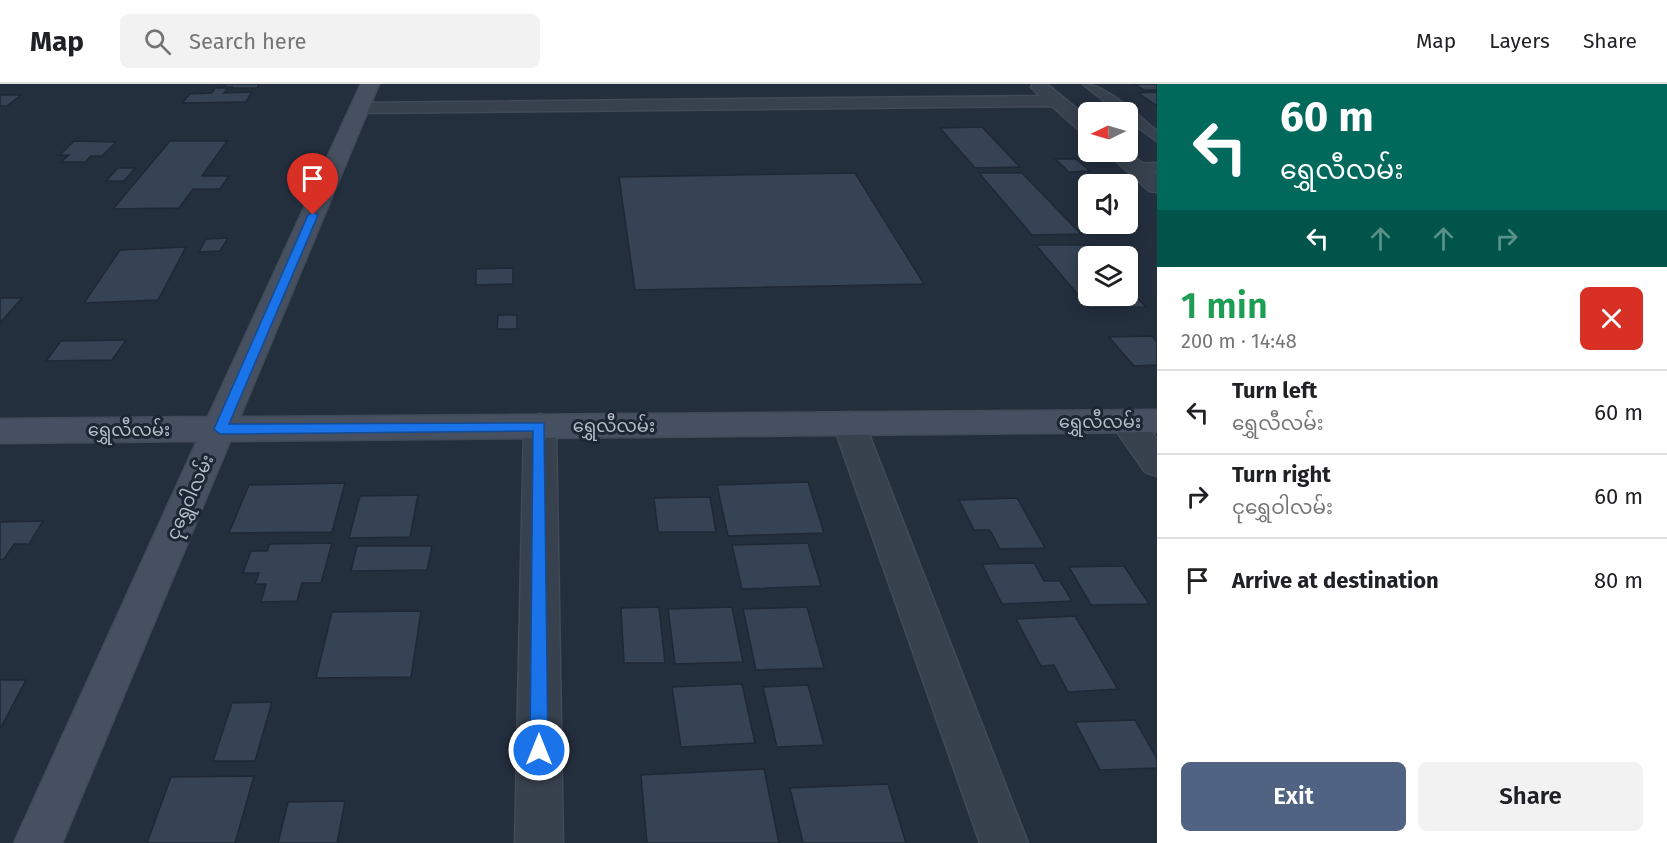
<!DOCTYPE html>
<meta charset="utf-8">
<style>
body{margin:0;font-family:"Fira Sans","Noto Sans Myanmar",sans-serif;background:#f2f2f2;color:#202124;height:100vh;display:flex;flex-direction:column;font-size:22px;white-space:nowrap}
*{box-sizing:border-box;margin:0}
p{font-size:20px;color:#757577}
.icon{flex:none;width:33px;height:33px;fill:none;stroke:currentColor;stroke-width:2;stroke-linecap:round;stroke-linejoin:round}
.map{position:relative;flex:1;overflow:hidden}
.panel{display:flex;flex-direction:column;background:#fff;width:510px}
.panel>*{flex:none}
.hud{background:#00695c;color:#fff;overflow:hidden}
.needle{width:39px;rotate:265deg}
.fabs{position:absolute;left:1078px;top:18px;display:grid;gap:12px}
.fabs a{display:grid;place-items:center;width:60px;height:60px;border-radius:9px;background:#fff;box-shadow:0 3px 15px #0003;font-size:30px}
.pin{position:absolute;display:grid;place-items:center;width:51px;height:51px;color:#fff;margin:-62px -26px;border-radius:50% 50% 50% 0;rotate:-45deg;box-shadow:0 0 6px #0007}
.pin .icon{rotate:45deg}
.me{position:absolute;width:66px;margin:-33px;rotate:0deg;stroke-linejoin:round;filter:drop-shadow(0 0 4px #0008)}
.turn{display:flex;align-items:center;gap:21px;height:126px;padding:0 24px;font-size:27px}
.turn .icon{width:78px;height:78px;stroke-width:2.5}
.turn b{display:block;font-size:42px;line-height:51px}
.lanes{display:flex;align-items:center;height:57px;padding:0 24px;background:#0003;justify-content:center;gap:30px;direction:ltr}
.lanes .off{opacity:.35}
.round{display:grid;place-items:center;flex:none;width:63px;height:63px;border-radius:9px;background:#f2f2f2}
.summary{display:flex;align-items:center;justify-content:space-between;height:102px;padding:0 24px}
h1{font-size:36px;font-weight:600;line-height:45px;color:#1e9e55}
.primary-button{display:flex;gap:12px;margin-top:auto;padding:12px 24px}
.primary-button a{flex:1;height:69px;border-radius:9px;background:#506383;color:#fff;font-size:24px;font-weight:600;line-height:69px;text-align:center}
.primary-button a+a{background:#f2f2f2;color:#202124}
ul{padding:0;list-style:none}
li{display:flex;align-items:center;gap:18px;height:84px;padding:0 24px;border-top:2px solid #e0e0e0}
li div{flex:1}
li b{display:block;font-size:22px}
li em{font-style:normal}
header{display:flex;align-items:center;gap:36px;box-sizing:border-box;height:84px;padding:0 30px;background:#fff;border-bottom:2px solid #e0e0e0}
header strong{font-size:28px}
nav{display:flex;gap:33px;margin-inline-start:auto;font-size:21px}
.search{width:420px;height:54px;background:#f2f2f2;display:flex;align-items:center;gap:15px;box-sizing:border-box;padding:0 21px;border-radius:9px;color:#757577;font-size:22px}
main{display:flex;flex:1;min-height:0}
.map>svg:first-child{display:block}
.building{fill:#364354;stroke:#1f2835;stroke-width:1.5}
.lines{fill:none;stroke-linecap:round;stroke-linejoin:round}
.lane-casing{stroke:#414a57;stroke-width:3}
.street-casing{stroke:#414a57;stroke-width:3}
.secondary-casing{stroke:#414a57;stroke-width:3}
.lane{fill:#38414e;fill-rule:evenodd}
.street{fill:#38414e;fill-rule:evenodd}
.secondary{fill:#465061;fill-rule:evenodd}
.route{fill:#1a73e8;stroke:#114b97;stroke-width:1.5}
.labels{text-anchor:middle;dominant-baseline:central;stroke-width:6;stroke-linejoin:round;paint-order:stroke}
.street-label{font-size:18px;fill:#b4bcc9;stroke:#1d2633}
</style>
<header>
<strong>Map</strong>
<div class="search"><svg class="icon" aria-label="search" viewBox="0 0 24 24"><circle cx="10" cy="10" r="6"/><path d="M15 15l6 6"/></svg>Search here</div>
<nav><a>Map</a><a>Layers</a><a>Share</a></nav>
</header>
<main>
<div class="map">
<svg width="1157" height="759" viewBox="0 0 1157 759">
<rect width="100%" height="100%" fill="#242f3e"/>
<path class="building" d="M226,0H259L257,4H231L233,3H224Z
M1134,0H1157V6H1144Z
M215,4H228L224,9L252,8L246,18L182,19L190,10L212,9Z
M1157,8V22L1138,9Z
M0,11H21L7,22H0Z
M982,43L1020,83L975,84L940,44Z
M74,57L116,58L102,72H91L85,78H61L69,71H60Z
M170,57H227L202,92H229L220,105H193L179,124L113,125Z
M1055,75H1076L1090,87L1069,88Z
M118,84H135L124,97H106Z
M855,89L924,200L635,206L619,93Z
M979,89H1022L1081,150L1032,151Z
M228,154L220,167L199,168L206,155Z
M1036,161H1088L1099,172H1089V212H1128V204L1146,223L1089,224Z
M186,163L158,216L84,219L120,166Z
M513,184V200L476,201V185Z
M0,214H22L0,239Z
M498,231H517V245H497Z
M1152,252L1157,258V281L1134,282L1109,253Z
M126,256L112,276L46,277L61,257Z
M808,398L824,449L728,452L717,401Z
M345,399L332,448L229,449L249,401Z
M418,411L410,453L349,454L360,412Z
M710,413L716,448H658L654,414Z
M1017,414L1045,464L1000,465L990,446H974L959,416Z
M43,437L29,460H14L4,475L0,476V438Z
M332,459L321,499H302L297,517L261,518L266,500H255L259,489H243L251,467H267L270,460Z
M808,459L821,502L742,505L732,461Z
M357,462H432L427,486L351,487Z
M1034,479L1044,497H1060L1072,517L1002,520L982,480Z
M1124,482L1149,520L1091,521L1069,483Z
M659,523L665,579H624L621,524Z
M732,523L743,578L675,580L668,525Z
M807,523L824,584L756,586L743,525Z
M421,527L411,593L316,594L332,528Z
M1075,532L1118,605L1068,608L1054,581L1041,582L1016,535Z
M0,596H26L0,645Z
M742,600L755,659L681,663L672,603Z
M808,601L824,661L777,663L763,603Z
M272,618L255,677H213L232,619Z
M1135,636L1157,675V684L1100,686L1075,638Z
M764,685L779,759H647L641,691Z
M254,692L235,759H147L171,693Z
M888,700L906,759H803L790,704Z
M345,717L337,759H278L288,718Z"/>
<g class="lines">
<defs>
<path id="lane" d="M1083,0C1106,0 1138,32 1157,47V57L1128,36V28H1118Z
M1157,79V87L1135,88L1128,84L1135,80Z"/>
<path id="street" d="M1033,0H1047L1089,35V51L1082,49L1052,22L359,29L350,24L359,19L1040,12L1031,3Z
M1106,68H1128L1157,91V108L1149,107Z
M1126,326L1137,330L1157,355V392L1145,388L1110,338L1115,330Z
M849,328L860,332L865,340L1028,759H980L833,340L838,332Z
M540,330L551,334L556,342L563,759H515L524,342L529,334Z"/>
<path id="secondary" d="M361,0H379L240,333L1157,326V348L230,357L62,759H14L197,357L0,359V335L208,333Z"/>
</defs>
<use href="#lane" class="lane-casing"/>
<use href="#street" class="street-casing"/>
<use href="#secondary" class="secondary-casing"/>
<use href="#lane" class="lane"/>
<use href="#street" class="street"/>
<use href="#secondary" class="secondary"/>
</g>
<path class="route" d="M313,128L318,131L229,340L544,339L548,666L546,673L539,676L533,673L530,666L533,347L220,350L214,345L308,131Z"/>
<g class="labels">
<g class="street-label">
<text x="1100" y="338">ရွှေလီလမ်း</text>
<text x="614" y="342">ရွှေလီလမ်း</text>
<text x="129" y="346">ရွှေလီလမ်း</text>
<text transform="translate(190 413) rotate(-66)">ငုရွှေဝါလမ်း</text>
</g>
</g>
</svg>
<div class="fabs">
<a><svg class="needle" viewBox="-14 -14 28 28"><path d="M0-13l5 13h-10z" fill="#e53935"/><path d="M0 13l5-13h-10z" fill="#757577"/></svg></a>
<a><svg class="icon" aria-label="sound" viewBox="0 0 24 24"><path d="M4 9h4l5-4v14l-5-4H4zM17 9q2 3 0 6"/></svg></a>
<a><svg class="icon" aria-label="layers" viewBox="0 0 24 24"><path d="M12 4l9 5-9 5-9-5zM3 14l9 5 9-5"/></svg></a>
</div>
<div class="pin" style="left:313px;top:131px;background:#d93025"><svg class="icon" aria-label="arrive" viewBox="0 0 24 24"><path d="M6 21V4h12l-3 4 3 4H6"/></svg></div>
<svg class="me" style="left:539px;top:666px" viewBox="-20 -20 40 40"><circle r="17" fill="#1a73e8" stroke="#fff" stroke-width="3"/><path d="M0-11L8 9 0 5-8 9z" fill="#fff"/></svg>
</div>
<section class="panel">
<div class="hud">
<div class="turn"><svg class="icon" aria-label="left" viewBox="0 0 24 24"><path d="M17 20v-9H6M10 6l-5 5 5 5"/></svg><div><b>60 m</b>ရွှေလီလမ်း</div></div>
<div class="lanes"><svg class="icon" aria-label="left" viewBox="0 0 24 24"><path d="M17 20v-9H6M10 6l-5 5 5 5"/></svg><svg class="icon off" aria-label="ahead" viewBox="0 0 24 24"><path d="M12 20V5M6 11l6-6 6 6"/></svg><svg class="icon off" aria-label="ahead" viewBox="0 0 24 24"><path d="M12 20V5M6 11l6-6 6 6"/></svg><svg class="icon off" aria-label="right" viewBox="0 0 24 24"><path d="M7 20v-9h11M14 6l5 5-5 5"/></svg></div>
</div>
<div class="summary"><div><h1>1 min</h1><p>200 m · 14:48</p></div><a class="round" style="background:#d93025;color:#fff"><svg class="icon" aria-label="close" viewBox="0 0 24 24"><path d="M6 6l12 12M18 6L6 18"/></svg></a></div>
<ul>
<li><svg class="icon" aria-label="left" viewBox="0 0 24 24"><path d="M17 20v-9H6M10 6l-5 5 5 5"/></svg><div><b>Turn left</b><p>ရွှေလီလမ်း</p></div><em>60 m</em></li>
<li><svg class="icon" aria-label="right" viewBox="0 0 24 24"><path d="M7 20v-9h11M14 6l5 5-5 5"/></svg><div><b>Turn right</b><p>ငုရွှေဝါလမ်း</p></div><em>60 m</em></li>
<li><svg class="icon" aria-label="arrive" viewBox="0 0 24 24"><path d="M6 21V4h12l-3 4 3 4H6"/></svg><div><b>Arrive at destination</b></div><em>80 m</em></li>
</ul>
<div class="primary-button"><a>Exit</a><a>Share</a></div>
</section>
</main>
